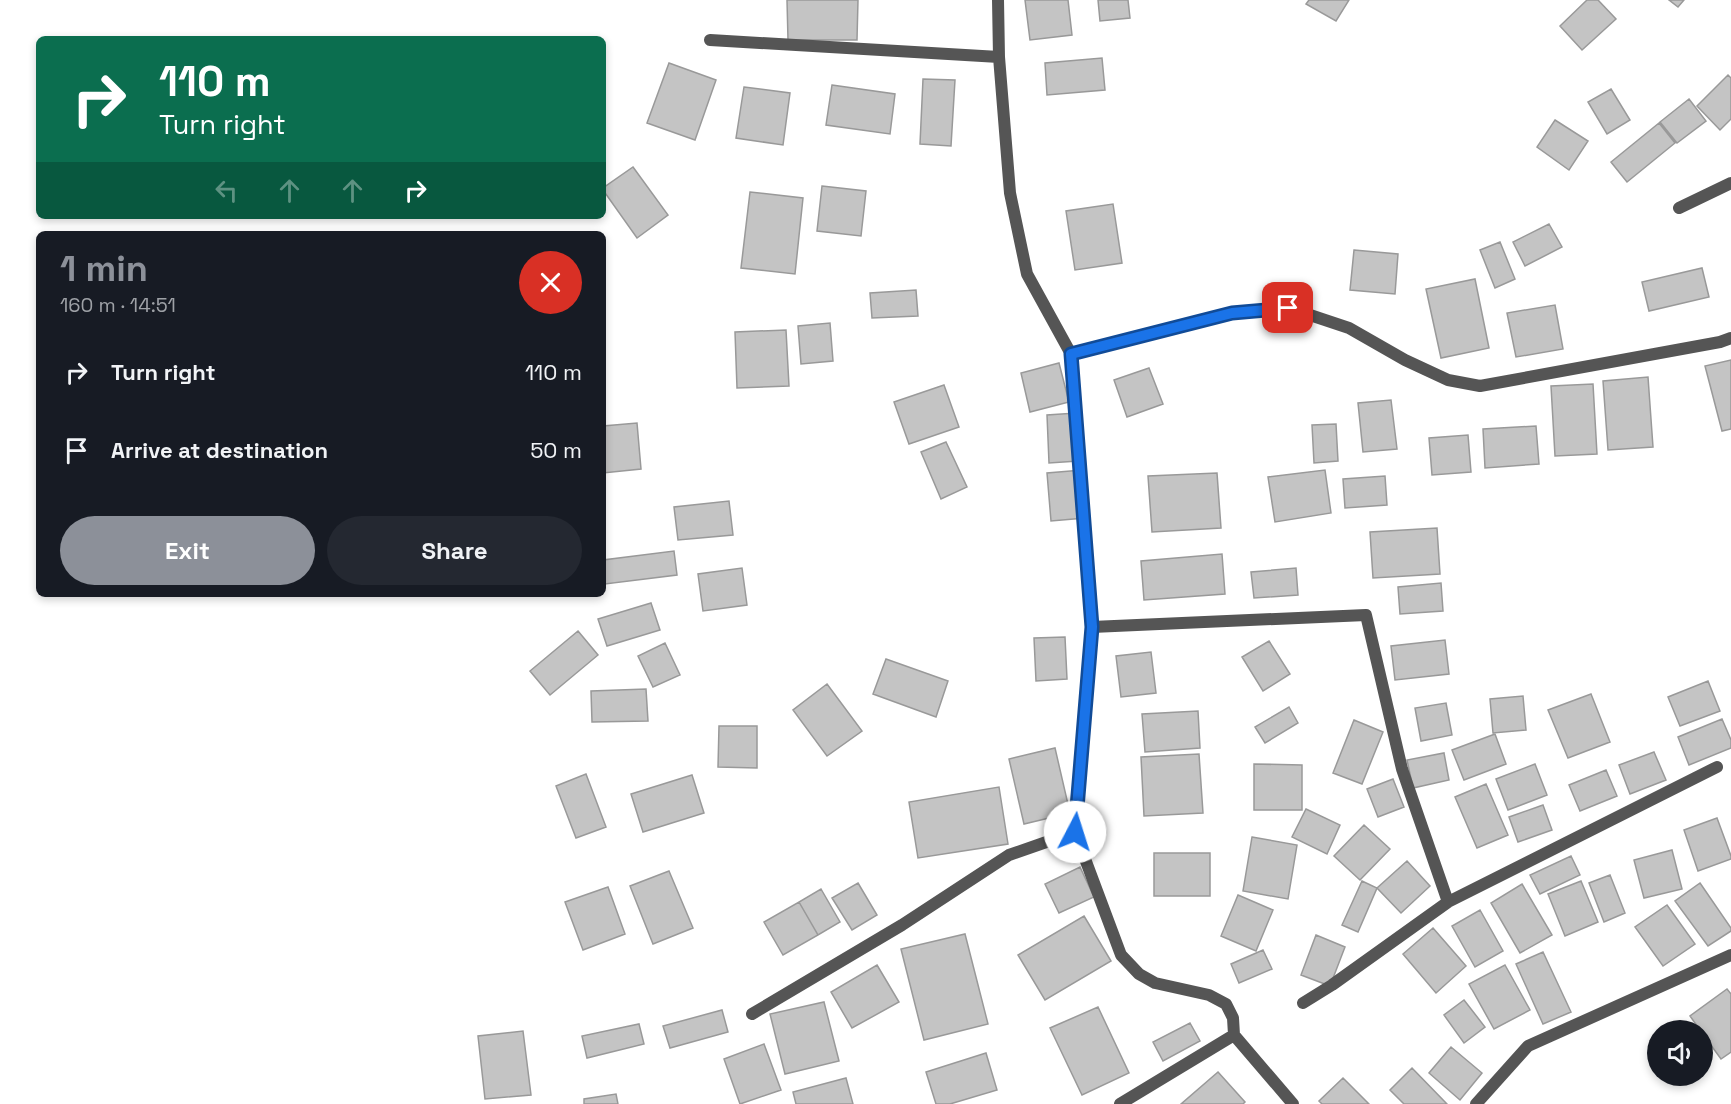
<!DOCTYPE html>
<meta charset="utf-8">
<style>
body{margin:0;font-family:"Space Grotesk",sans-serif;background:#242831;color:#f1f3f6;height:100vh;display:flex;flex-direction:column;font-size:22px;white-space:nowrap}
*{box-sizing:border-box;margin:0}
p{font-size:20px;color:#9ea1a6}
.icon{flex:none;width:33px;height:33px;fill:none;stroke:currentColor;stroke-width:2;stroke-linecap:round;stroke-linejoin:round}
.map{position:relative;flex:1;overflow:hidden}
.sheet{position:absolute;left:36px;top:231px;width:570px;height:366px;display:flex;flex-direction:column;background:#171b24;border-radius:9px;box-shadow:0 3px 9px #0003}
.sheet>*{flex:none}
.hud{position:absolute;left:36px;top:36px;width:570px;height:183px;border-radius:9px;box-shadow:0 3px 9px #0003;background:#0b6e4f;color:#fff;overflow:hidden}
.buttons{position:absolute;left:1647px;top:1020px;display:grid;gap:12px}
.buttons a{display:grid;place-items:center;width:66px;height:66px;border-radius:50%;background:#171b24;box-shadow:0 3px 9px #0003;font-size:30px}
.pin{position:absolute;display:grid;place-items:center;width:51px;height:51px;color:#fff;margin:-26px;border-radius:12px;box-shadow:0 3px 9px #0006}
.me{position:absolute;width:66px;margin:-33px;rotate:5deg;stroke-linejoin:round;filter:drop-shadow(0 0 4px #0008)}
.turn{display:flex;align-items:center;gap:21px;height:126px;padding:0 24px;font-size:27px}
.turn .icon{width:78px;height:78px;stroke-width:2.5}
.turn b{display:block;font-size:42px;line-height:51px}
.lanes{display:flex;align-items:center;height:57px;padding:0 24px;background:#0003;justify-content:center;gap:30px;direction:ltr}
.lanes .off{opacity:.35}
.round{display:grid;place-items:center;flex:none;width:63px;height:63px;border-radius:32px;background:#242831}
.head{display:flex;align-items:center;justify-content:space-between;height:102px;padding:0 24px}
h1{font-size:36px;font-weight:600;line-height:45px;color:#8c9099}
.button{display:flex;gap:12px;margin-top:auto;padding:12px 24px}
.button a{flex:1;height:69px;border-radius:36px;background:#8c9099;color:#fff;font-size:24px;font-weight:600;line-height:69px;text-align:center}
.button a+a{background:#242831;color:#f1f3f6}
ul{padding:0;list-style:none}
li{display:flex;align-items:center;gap:18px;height:78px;padding:0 24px}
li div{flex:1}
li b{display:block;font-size:22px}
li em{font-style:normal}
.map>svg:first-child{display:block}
.building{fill:#c4c4c4;stroke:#999;stroke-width:1.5}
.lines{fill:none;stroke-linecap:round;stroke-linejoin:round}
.minor{stroke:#555;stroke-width:12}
.route-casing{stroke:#114b97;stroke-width:15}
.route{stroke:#1a73e8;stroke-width:10}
</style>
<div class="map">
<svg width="1731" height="1104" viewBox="0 0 1731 1104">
<rect width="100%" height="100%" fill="#fff"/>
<path class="building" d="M787,0H858L857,40H788Z
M1025,0H1068L1072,35L1030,40Z
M1098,0H1128L1130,18L1100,21Z
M1309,0H1349L1336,21L1306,4Z
M1587,0H1598L1616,19L1582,50L1560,26Z
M1669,0H1684L1678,7Z
M1102,58L1105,90L1047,95L1045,63Z
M669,63L716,80L695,140L647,123Z
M1728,75L1731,78V119L1720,130L1697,106Z
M923,79L955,80L951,146L920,144Z
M832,85L895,94L890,134L826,125Z
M744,87L790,93L783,145L736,138Z
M1611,89L1630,120L1607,134L1588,102Z
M1689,99L1706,121L1677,143L1660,122Z
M1555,120L1588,141L1569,170L1537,147Z
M1659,123L1675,143L1627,182L1611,162Z
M633,167L668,215L637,238L603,190V188Z
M822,186L866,191L861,236L817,231Z
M750,192L803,198L795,274L741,268Z
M1113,204L1122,263L1075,270L1066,211Z
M1549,224L1562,247L1525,266L1513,242Z
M1500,242L1515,279L1495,288L1480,250Z
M1354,250L1398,254L1395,294L1350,290Z
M1702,268L1709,297L1649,311L1642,282Z
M1475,279L1489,348L1441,358L1426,289Z
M916,290L918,316L872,318L870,293Z
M1555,305L1563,349L1516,357L1507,313Z
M830,323L833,361L801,364L798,326Z
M786,330L789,386L737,388L735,332Z
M1731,360V429L1722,431L1705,366Z
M1059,363L1069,402L1030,412L1021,373Z
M1149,368L1163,404L1127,417L1114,380Z
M1648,377L1653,447L1608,450L1603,381Z
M1593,384L1597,454L1555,456L1551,386Z
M944,385L959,427L909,444L894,402Z
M1391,400L1397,449L1363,452L1358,403Z
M1076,413L1078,461L1049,463L1047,415Z
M637,423L641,469L603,473V426Z
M1336,424L1338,461L1314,463L1312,425Z
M1536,426L1539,464L1485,468L1483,429Z
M1468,435L1471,472L1432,475L1429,438Z
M946,442L967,487L941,499L921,452Z
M1082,470L1085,518L1051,521L1047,473Z
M1325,470L1331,513L1275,522L1268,477Z
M1217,473L1221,528L1152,532L1148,476Z
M1385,476L1387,505L1345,508L1343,479Z
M729,501L733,535L678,540L674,507Z
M1437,528L1440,574L1373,578L1370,532Z
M674,551L677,575L605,584L603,560Z
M1222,554L1225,594L1144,600L1141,561Z
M742,568L747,605L703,611L698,574Z
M1296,568L1298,595L1254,598L1251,572Z
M1441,583L1443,611L1400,614L1398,587Z
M651,603L660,630L607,646L598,619Z
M578,631L598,655L550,695L530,671Z
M1065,637L1067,679L1036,681L1034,638Z
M1445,640L1449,674L1395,680L1391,646Z
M1269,641L1290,674L1263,691L1242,657Z
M665,643L680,675L653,687L638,656Z
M1151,652L1156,693L1121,697L1116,656Z
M886,659L948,681L936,717L873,694Z
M1708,681L1720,711L1680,726L1668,697Z
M827,684L862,731L827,756L793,710Z
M646,689L648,721L592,722L591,691Z
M1591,694L1610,742L1568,758L1548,710Z
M1523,696L1526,730L1493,733L1490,699Z
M1446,703L1452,735L1421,741L1415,708Z
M1289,707L1298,723L1265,743L1255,727Z
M1198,711L1200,748L1145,752L1142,714Z
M1722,719L1731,740V748L1689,765L1678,737Z
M1354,720L1383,732L1362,784L1333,773Z
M719,726H757V768L718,767Z
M1495,734L1506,764L1464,780L1452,750Z
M1055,748L1070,813L1024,824L1009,759Z
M1654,752L1666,780L1630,794L1619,765Z
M1444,753L1449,780L1413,788L1407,760Z
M1199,754L1203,813L1144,816L1141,757Z
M1254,764L1302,765V810H1254Z
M1535,764L1547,795L1508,810L1496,779Z
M1606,770L1617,796L1580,811L1569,785Z
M586,774L606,827L576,838L556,786Z
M692,775L704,813L643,832L631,794Z
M1393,779L1404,807L1378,817L1367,789Z
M1486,784L1508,835L1477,848L1455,797Z
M999,787L1008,844L918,858L909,802Z
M1543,805L1552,830L1518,842L1509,817Z
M1306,809L1340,825L1327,854L1292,837Z
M1717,818L1731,856V859L1698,871L1684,830Z
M1364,825L1390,849L1360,880L1334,856Z
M1252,837L1297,845L1288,899L1243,891Z
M1672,850L1682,889L1644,898L1634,860Z
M1154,853H1210V896H1154Z
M1571,856L1580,875L1540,894L1530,875Z
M1407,861L1430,886L1401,913L1377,888Z
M1080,867L1094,897L1059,913L1045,884Z
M669,871L693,928L653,944L630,886Z
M1610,875L1625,913L1604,922L1589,883Z
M1362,881L1377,888L1358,932L1342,925Z
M1581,881L1598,922L1565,936L1548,894Z
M858,883L877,915L852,930L832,898Z
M1700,883L1731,928V931L1708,946L1675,901Z
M1522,884L1552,935L1520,953L1491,903Z
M608,887L625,934L583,950L565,902Z
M821,889L840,922L818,935L799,902Z
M1238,895L1273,910L1256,951L1221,936Z
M799,902L818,935L783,955L764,922Z
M1667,905L1695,944L1663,966L1635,927Z
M1480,910L1503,951L1475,967L1452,926Z
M1084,916L1111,961L1045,1000L1018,955Z
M1433,928L1466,966L1436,993L1403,954Z
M965,934L988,1024L924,1040L901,949Z
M1316,935L1345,947L1330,986L1301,975Z
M1263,950L1272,969L1239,983L1231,964Z
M1543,952L1571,1012L1543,1024L1516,964Z
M877,965L899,1002L852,1028L831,992Z
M1505,965L1530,1010L1494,1029L1469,984Z
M1727,989L1731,994V1052L1721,1059L1702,1033V1030H1700L1690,1016Z
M1464,1000L1485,1027L1464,1043L1444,1015Z
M824,1002L839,1061L785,1074L770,1014Z
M1098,1007L1129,1073L1082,1095L1050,1028Z
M722,1010L728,1032L670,1048L663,1026Z
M1190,1023L1200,1041L1163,1061L1153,1042Z
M639,1024L644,1044L587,1058L582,1036Z
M523,1031L531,1095L485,1099L478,1036Z
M764,1044L781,1090L740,1104L724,1059Z
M1451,1047L1482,1073L1460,1100L1429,1073Z
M986,1053L997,1090L950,1104H936L926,1072Z
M1412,1068L1447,1104H1404L1390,1090Z
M1218,1072L1245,1102L1243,1104H1181Z
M846,1078L853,1104H796L793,1092Z
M1343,1078L1369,1104H1322L1319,1101Z
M616,1094L618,1104H584V1099Z"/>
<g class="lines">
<path class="minor" d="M998,0L999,57L1010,193L1027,274L1071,354L1092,627L1075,832L1121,955L1139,974L1155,983L1209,995L1226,1004L1233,1018L1234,1035L1293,1104
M710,40L999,57
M1679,208L1731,183
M1071,354L1232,313L1289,308L1349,328L1405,360L1448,380L1480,386L1720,342L1731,338
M1092,627L1366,615L1402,769L1448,902
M1303,1003L1332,985L1448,902L1717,767
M752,1014L902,925L1009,855L1075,832
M1120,1104L1234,1035
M1476,1104L1528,1046L1731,955"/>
</g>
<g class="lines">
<defs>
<path id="route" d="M1075,832L1092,627L1071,354L1232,313L1288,308"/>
</defs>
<use href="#route" class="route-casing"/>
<use href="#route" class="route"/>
</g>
</svg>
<div class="buttons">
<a><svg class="icon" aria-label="sound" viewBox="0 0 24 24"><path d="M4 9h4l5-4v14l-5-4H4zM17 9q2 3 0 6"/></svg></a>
</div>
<div class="pin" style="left:1288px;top:308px;background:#d93025"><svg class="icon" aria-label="arrive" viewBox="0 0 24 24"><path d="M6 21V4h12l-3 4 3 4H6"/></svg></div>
<svg class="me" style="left:1075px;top:832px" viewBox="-20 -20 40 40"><circle r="19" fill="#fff"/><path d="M0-13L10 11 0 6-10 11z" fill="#1a73e8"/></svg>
<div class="hud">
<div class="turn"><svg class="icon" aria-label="right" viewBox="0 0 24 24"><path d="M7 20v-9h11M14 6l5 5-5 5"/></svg><div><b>110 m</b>Turn right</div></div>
<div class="lanes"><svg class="icon off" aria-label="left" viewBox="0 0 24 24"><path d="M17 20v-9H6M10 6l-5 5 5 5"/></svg><svg class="icon off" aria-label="ahead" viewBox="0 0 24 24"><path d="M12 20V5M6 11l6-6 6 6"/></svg><svg class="icon off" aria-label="ahead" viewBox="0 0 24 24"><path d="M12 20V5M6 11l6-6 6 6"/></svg><svg class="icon" aria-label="right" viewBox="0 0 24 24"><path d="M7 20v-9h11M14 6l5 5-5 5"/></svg></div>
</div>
<section class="sheet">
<div class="head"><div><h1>1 min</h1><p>160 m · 14:51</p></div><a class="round" style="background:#d93025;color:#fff"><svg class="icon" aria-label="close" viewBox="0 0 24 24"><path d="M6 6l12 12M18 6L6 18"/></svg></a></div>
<ul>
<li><svg class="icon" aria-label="right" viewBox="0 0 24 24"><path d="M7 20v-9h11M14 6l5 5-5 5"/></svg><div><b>Turn right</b></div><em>110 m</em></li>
<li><svg class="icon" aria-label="arrive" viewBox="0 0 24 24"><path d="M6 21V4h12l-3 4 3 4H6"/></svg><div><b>Arrive at destination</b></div><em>50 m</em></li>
</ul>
<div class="button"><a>Exit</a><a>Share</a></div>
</section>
</div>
